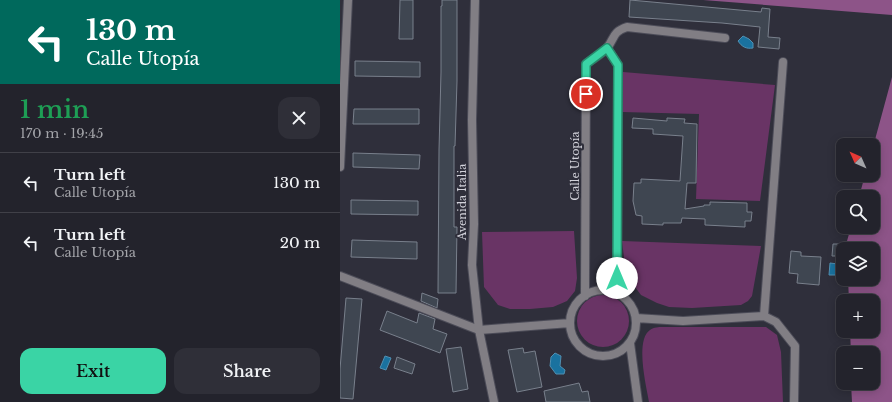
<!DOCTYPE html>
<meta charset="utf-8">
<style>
body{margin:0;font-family:"Libre Baskerville",serif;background:#2f2f38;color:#f1f3f6;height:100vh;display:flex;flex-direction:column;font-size:15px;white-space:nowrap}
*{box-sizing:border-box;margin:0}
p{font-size:13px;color:#a3a4a9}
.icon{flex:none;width:22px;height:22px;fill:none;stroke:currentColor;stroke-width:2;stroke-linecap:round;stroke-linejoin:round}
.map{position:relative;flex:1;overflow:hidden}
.panel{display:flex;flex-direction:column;background:#23232c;width:340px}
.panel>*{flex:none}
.banner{background:#00695c;color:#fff;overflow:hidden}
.needle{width:26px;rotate:315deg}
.fabs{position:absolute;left:496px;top:138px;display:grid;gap:8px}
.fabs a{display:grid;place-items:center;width:44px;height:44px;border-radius:8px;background:#23232c;box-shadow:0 2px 10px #0003,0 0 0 1px #404048;font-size:20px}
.pin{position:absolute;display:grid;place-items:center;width:34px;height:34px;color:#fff;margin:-17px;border:2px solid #fff;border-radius:50%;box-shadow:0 1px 4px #0007}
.me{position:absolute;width:44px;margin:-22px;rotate:0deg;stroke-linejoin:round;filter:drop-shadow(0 0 3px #0008)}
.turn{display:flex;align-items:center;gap:14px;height:84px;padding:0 20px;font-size:18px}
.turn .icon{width:52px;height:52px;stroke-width:2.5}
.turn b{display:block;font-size:28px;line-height:34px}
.round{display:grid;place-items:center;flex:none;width:42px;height:42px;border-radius:12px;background:#2f2f38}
.summary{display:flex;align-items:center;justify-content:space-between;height:68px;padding:0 20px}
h1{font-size:24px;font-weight:600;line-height:30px;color:#1e9e55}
.action{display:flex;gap:8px;margin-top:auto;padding:8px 20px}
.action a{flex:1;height:46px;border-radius:12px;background:#3ad4a5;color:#111;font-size:16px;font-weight:600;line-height:46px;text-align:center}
.action a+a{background:#2f2f38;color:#f1f3f6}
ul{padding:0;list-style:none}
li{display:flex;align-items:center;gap:12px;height:60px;padding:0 20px;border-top:1px solid #404048}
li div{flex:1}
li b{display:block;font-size:15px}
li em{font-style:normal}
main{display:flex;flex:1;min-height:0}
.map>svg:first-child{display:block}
.green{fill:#693465}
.forest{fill:#8d5488}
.water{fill:#1a729f;stroke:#518fb1}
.building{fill:#3f4651;stroke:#79808c}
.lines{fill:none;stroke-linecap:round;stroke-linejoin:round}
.minor-casing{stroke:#4c4c58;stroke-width:10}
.tertiary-casing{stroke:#4c4c58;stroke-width:10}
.minor{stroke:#817e84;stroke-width:8}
.tertiary{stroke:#817e84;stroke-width:8}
.route-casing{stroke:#268a6b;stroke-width:10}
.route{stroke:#3ad4a5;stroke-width:7}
.labels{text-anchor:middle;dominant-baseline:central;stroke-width:4;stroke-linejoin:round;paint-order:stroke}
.street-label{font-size:11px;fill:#d2d2da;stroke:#2f2f3b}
</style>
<main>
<section class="panel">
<div class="banner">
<div class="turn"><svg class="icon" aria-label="left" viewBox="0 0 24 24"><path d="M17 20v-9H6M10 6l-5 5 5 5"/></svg><div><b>130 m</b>Calle Utopía</div></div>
</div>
<div class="summary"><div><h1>1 min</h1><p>170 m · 19:45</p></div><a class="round"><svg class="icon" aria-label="close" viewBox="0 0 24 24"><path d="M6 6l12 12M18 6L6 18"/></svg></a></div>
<ul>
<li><svg class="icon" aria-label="left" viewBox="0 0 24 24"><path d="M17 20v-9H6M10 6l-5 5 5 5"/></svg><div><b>Turn left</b><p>Calle Utopía</p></div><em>130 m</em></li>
<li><svg class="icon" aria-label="left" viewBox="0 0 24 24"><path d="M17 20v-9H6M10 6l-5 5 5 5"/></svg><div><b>Turn left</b><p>Calle Utopía</p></div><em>20 m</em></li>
</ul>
<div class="action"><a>Exit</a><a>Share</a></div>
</section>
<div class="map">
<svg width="552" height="402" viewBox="0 0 552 402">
<rect width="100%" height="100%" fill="#2f2f3b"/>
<path class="green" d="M283,72L435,85L420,201L356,199L359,114L282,112Z
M234,231L237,278L235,291L227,301L213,307L190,309H170L158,305L144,287L142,232Z
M282,241L421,246L412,296L408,301L401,305L352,308L329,307L317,303L301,295L289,279L285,266Z
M237 321a26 26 0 1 1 52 0a26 26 0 1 1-52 0Z
M322,327H426L437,335L441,352L443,402H309C306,385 295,340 310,330C314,327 319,327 322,327Z"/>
<path class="forest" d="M363,0H552V15Z
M552,77V402H512L511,383H533V353H511L510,331H533V301H509L508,279H533V249H508L507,241L511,227H533V197H519L525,175H533V147Z"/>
<path class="water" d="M403,36L409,39L413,43V48C406,49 402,47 398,41Z
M490,263L498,264L496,275H489Z
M215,353L221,356L220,366L225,370L224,374H216L210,366L211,357Z
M45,356L51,358L46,370L40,368Z"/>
<path class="building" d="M60,0H73V39H59Z
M102,0H117V81L115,146H114V227H117L116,293H98L99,150L101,72V6H102Z
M290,0L421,12L422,8L430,9L428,37L440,38L439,49L418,47L420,27L382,23L289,17Z
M15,61L80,62V77L15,76Z
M14,109H79V124H13Z
M293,118L327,121V118L345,119L344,123L357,124L356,183H347L345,209L364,206V205H370V202L407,203V212H412L411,221H405V227L365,225V219L342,218L341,223H323V225L302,224V216L296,215L293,201L294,183H301V179L340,181L343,136L313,134V129L292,128Z
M13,153L80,155L79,169L13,167Z
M11,200L78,201V215L11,214Z
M12,240L77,242V259L11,257Z
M493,244H502L501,256H492Z
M451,251L461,252V256L481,257L479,285L457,283L458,274L449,273Z
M82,293L98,299L97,308L81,301Z
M6,298L22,299L13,399L0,398V369Z
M47,311L77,323L79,313L95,319L93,329L107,334L100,353L40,330Z
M121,347L128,389L113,392L106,349Z
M183,348L184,353L195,351L202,387L177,392L168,350Z
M57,357L75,364L72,374L54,368Z
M239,383L242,392L248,391L250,402H206L204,391Z"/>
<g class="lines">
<defs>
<path id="minor" d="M267,48L278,65L277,293
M0,167L8,0
M0,276L139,330L230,323
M230 323a33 33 0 1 1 66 0a33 33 0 1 1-66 0Z
M245,296L246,64C252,59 262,54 267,48C275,38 272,32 287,27L385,38
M424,316L443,62
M296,318L343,321L424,316L436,322L455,346L454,402
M290,343L298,402"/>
<path id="tertiary" d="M135,0L132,120L134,224L132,265L139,330L154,402"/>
</defs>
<use href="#minor" class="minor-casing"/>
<use href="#tertiary" class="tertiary-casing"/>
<use href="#minor" class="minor"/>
<use href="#tertiary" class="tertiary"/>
</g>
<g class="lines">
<defs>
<path id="route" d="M246,94V64L267,48L278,65L277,278"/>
</defs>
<use href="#route" class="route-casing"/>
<use href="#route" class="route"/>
</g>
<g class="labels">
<g class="street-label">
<text transform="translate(235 166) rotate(-90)">Calle Utopía</text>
<text transform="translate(122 202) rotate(-90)">Avenida Italia</text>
</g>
</g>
</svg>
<div class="fabs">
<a><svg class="needle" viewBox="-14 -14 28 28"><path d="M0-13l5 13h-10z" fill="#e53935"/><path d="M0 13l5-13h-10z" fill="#a3a4a9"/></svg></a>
<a><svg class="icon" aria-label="search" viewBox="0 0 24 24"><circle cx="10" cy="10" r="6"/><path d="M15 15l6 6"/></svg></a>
<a><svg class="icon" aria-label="layers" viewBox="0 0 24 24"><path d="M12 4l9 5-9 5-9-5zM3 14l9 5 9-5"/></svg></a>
<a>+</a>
<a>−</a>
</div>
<div class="pin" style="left:246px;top:94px;background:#d93025"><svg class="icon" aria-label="arrive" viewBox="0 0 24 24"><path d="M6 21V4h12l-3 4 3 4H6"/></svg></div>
<svg class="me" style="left:277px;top:278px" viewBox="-20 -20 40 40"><circle r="19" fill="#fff"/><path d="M0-13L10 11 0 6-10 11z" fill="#3ad4a5"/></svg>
</div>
</main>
